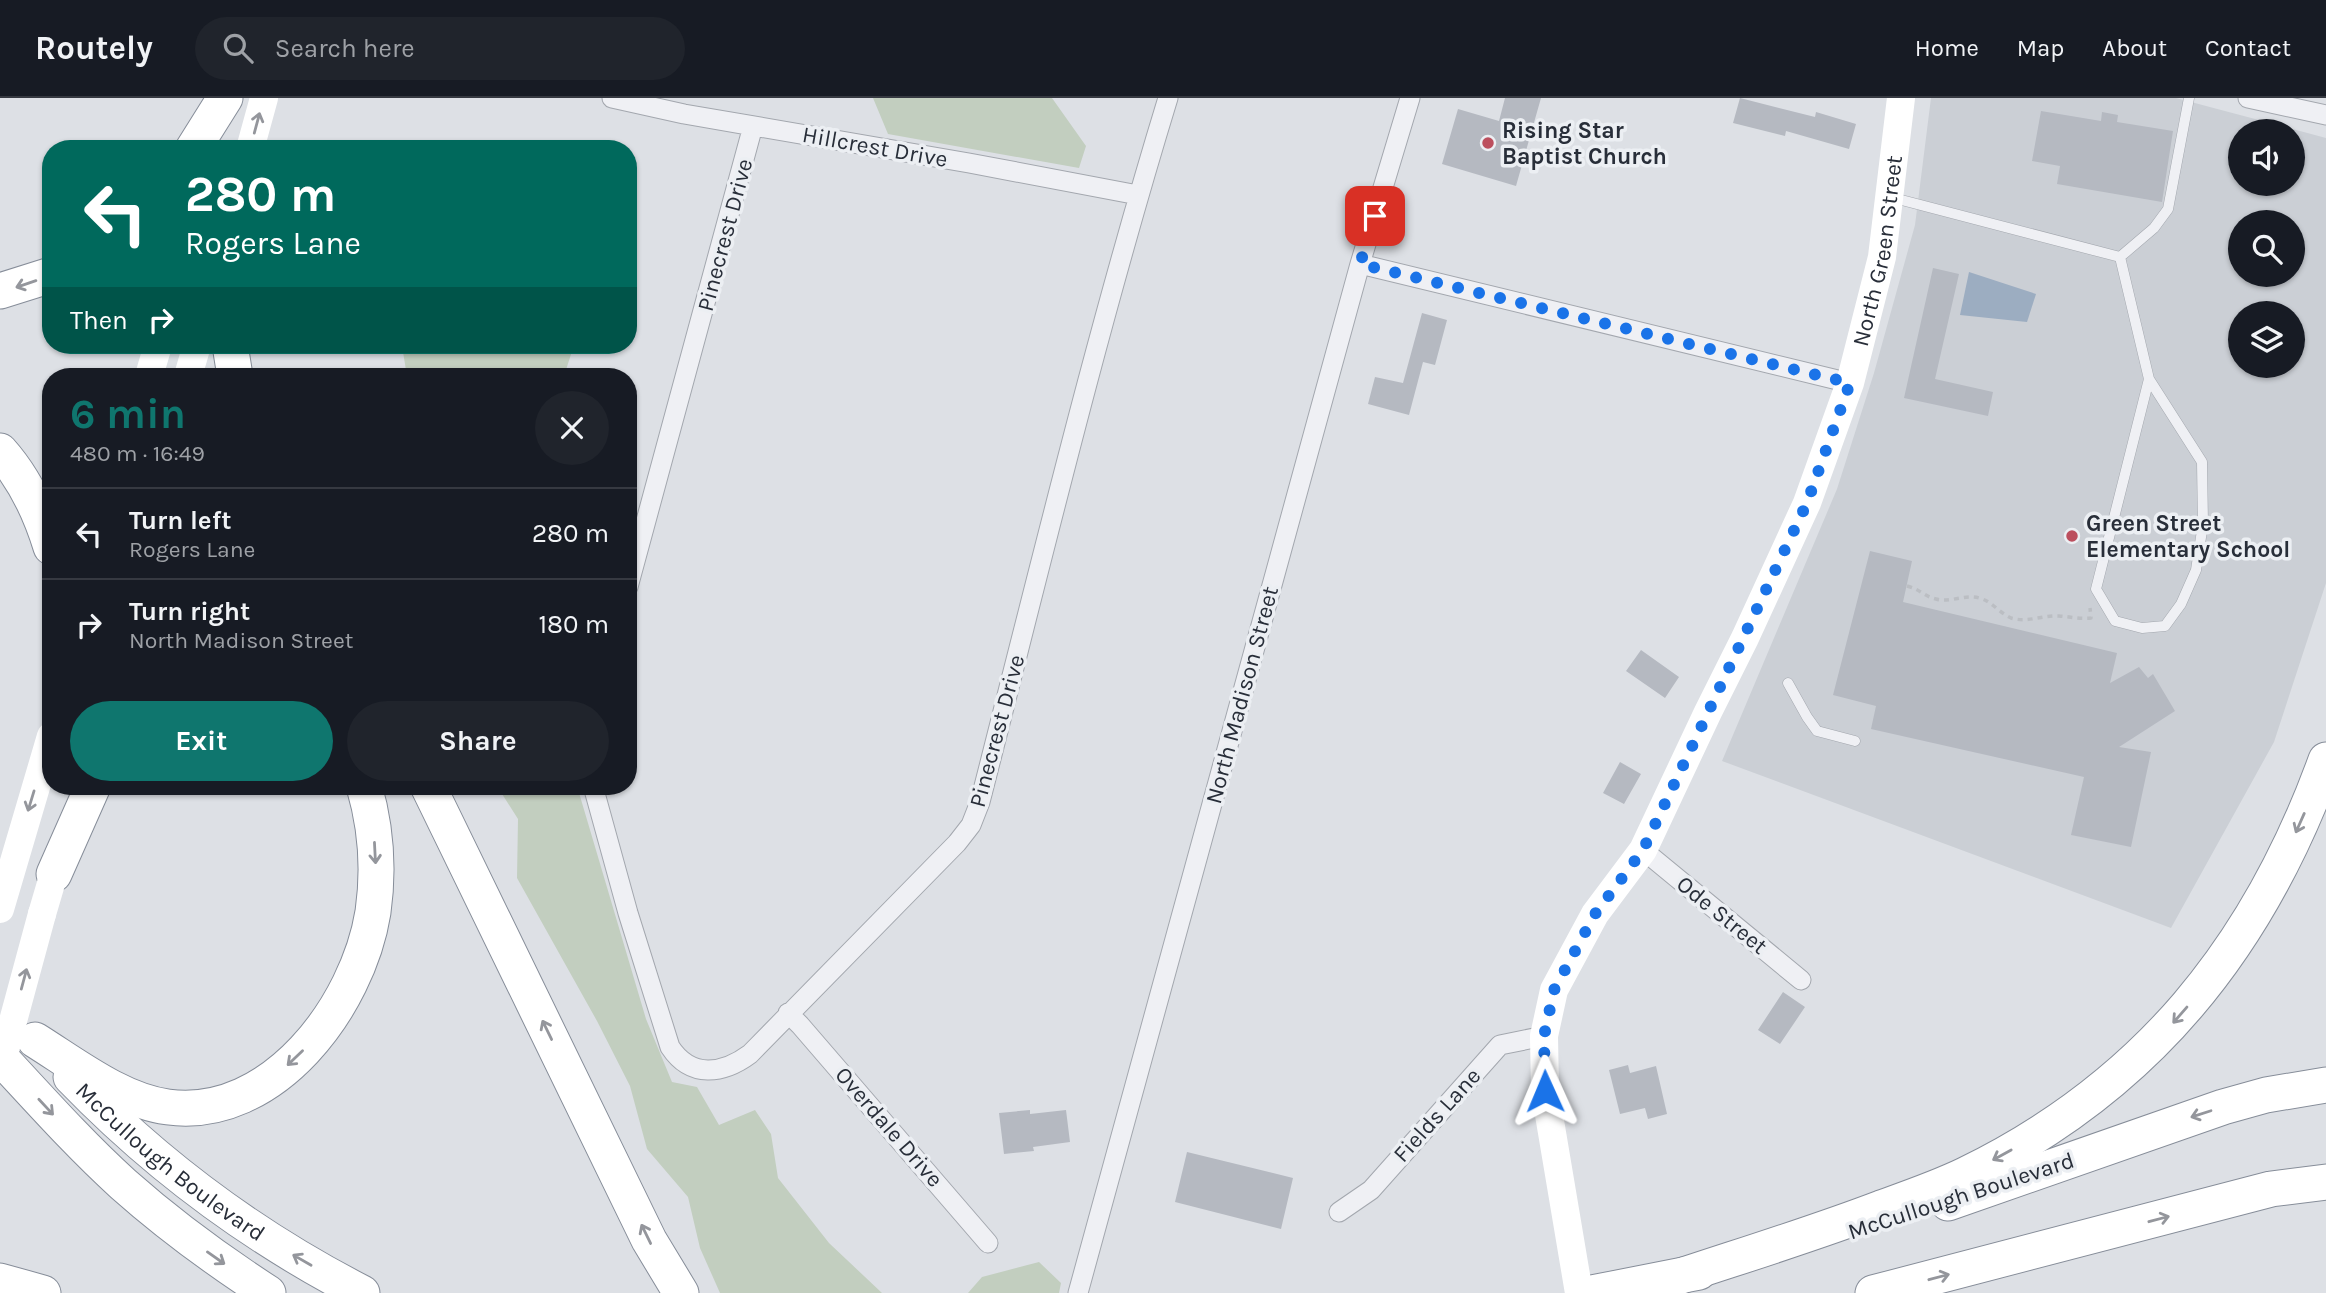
<!DOCTYPE html>
<meta charset="utf-8">
<style>
body{margin:0;font-family:Karla,sans-serif;background:#20242c;color:#f1f3f6;height:100vh;display:flex;flex-direction:column;font-size:26px;white-space:nowrap}
*{box-sizing:border-box;margin:0}
p{font-size:23px;color:#9ea1a6}
.icon{flex:none;width:38px;height:38px;fill:none;stroke:currentColor;stroke-width:2;stroke-linecap:round;stroke-linejoin:round}
.map{position:relative;flex:1;overflow:hidden}
.drawer{position:absolute;left:42px;top:270px;width:595px;height:427px;display:flex;flex-direction:column;background:#171b24;border-radius:28px;box-shadow:0 2px 5px #0004}
.drawer>*{flex:none}
.hud{position:absolute;left:42px;top:42px;width:595px;height:214px;border-radius:28px;box-shadow:0 2px 5px #0004;background:#00695c;color:#fff;overflow:hidden}
.fabs{position:absolute;left:2228px;top:21px;display:grid;gap:14px}
.fabs a{display:grid;place-items:center;width:77px;height:77px;border-radius:50%;background:#171b24;box-shadow:0 2px 5px #0004;font-size:35px}
.pin{position:absolute;display:grid;place-items:center;width:60px;height:60px;color:#fff;margin:-30px;border-radius:14px;box-shadow:0 4px 10px #0006}
.me{position:absolute;width:77px;margin:-38px;rotate:359deg;stroke-linejoin:round;filter:drop-shadow(0 0 5px #0008)}
.turn{display:flex;align-items:center;gap:24px;height:147px;padding:0 28px;font-size:32px}
.turn .icon{width:91px;height:91px;stroke-width:2.5}
.turn b{display:block;font-size:49px;line-height:60px}
.then{display:flex;align-items:center;height:66px;padding:0 28px;background:#0003;gap:14px;font-size:26px}
.round{display:grid;place-items:center;flex:none;width:74px;height:74px;border-radius:37px;background:#20242c}
.overview{display:flex;align-items:center;justify-content:space-between;height:119px;padding:0 28px}
h1{font-size:42px;font-weight:700;line-height:52px;color:#0f766e}
.action{display:flex;gap:14px;margin-top:auto;padding:14px 28px}
.action a{flex:1;height:80px;border-radius:42px;background:#0f766e;color:#fff;font-size:28px;font-weight:700;line-height:80px;text-align:center}
.action a+a{background:#20242c;color:#f1f3f6}
ul{padding:0;list-style:none}
li{display:flex;align-items:center;gap:21px;height:91px;padding:0 28px;border-top:2px solid #363941}
li div{flex:1}
li b{display:block;font-size:26px}
li em{font-style:normal}
header{display:flex;align-items:center;gap:42px;box-sizing:border-box;height:98px;padding:0 35px;background:#171b24;border-bottom:2px solid #363941}
header strong{font-size:33px}
nav{display:flex;gap:38px;margin-inline-start:auto;font-size:24px}
.search{width:490px;height:63px;background:#20242c;display:flex;align-items:center;gap:18px;box-sizing:border-box;padding:0 24px;border-radius:38px;color:#9ea1a6;font-size:26px}
.map>svg:first-child{display:block}
.built{fill:#cbcfd5;fill-rule:evenodd}
.green{fill:#c2cebf}
.water{fill:#9cadc1}
.building{fill:#b5b9c1}
.lines{fill:none;stroke-linecap:round;stroke-linejoin:round}
.lane-casing{stroke:#a3a7ae;stroke-width:11}
.street-casing{stroke:#a3a7ae;stroke-width:21}
.highway-casing{stroke:#868d99;stroke-width:37}
.path{stroke:#bbbec3;stroke-width:3.5;stroke-dasharray:5 5;stroke-linecap:butt}
.lane{stroke:#eff0f4;stroke-width:10}
.street{stroke:#eff0f4;stroke-width:19}
.secondary{stroke:#fff;stroke-width:28}
.highway{stroke:#fff;stroke-width:35}
.secondary-bridge{stroke:#fff;stroke-width:28}
.oneway{stroke:#94969c}
.route{stroke:#1a73e8;stroke-width:12;stroke-dasharray:0 21.6}
.poi-dot{fill:#bc4f5e;stroke:#eceff3;stroke-width:2.5}
.labels{text-anchor:middle;dominant-baseline:central;stroke-width:7;stroke-linejoin:round;paint-order:stroke}
.poi-label{font-size:23px;font-weight:bold;fill:#282e39;stroke:#eceff3;text-anchor:start}
.street-label{font-size:23px;fill:#282e39;stroke:#eceff3}
</style>
<header>
<strong>Routely</strong>
<div class="search"><svg class="icon" aria-label="search" viewBox="0 0 24 24"><circle cx="10" cy="10" r="6"/><path d="M15 15l6 6"/></svg>Search here</div>
<nav><a>Home</a><a>Map</a><a>About</a><a>Contact</a></nav>
</header>
<div class="map">
<svg width="2326" height="1195" viewBox="0 0 2326 1195">
<rect width="100%" height="100%" fill="#dde0e5"/>
<path class="built" d="M1931,0H2176L2326,40V485L2274,644L2171,830L1722,663L1837,391L1874,275L1915,127ZM2240,33H2292V86H2240ZM2240,124H2292V177H2240ZM2240,215H2292V268H2240Z"/>
<path class="green" d="M873,0H1052L1086,48L1079,70L888,36Z
M409,247H574L564,278H407L403,254Z
M497,688H577L646,921L672,984L697,989L719,1027L755,1012L771,1036L778,1080L829,1145L882,1195H720L700,1150L688,1099L647,1051L630,988L597,923L517,780L518,721Z
M1039,1164L1061,1185L1059,1195H968L982,1179Z"/>
<path class="water" d="M1969,174L2036,196L2027,224L1960,217Z"/>
<path class="building" d="M1505,0H1541L1516,88L1442,66L1458,11L1499,23Z
M1740,0L1815,19L1816,14L1856,26L1849,51L1786,33L1785,38L1733,25Z
M2041,13L2101,23L2102,14L2118,17L2117,24L2173,33L2162,104L2057,86L2060,68L2032,63Z
M1933,170L1959,176L1935,281L1993,294L1988,318L1904,300Z
M1422,215L1447,222L1435,267L1423,264L1409,317L1368,306L1375,279L1403,285Z
M1870,453L1912,463L1903,504L2117,555L2110,585L2139,569L2148,580L2153,576L2175,613L2119,649L2151,654L2131,749L2071,737L2084,679L1871,631L1876,608L1833,597Z
M1641,552L1679,579L1665,600L1626,573Z
M1620,664L1641,676L1624,706L1603,695Z
M1783,894L1805,909L1780,946L1758,932Z
M1628,967L1630,975L1656,968L1667,1016L1648,1021L1645,1010L1620,1016L1609,972Z
M1030,1012V1016L1066,1012L1070,1044L1033,1049L1034,1053L1004,1056L999,1015Z
M1187,1054L1293,1080L1281,1131L1175,1104Z"/>
<g class="lines">
<defs>
<path id="lane" d="M1890,99L2120,159L2149,281L2096,491L2115,523L2142,530L2165,528L2181,506L2196,472L2203,426L2202,364L2149,281
M2120,159L2154,130L2168,111L2189,0
M1788,585L1807,619L1817,633L1855,643"/>
<path id="street" d="M612,0L684,16L969,65L1138,97
M2248,0L2326,17
M1360,166L1850,285
M628,489L753,28
M593,688L628,815L670,949C691,981 723,976 750,956L957,745L971,727L980,704C1040,469 1097,232 1168,0
M1643,752L1801,882
M788,915L800,927L988,1145
M1339,1114L1371,1092L1500,947L1544,938
M1078,1195L1360,166L1410,0"/>
<g id="highway">
<path d="M193,51L225,0"/>
<path d="M0,193L51,177"/>
<path d="M230,247L235,278"/>
<path d="M0,353C25,381 40,413 51,449"/>
<path d="M428,688L649,1142L681,1195"/>
<path d="M54,776L93,688"/>
<path d="M35,942C75,967 121,1003 168,1009C273,1023 358,908 373,814C379,772 376,729 364,688"/>
<path d="M0,959C40,1002 79,1046 123,1086C168,1126 217,1162 268,1195"/>
<path id="s2" d="M71,979C156,1067 253,1139 362,1195"/>
<path d="M1948,1105L2223,1009L2266,997L2326,987"/>
<path d="M1675,1180C1744,1157 1813,1136 1881,1110C1909,1100 1938,1090 1965,1077C2146,989 2258,850 2326,662"/>
<path d="M0,1183L43,1195"/>
<path d="M1592,1195L1699,1174"/>
<path d="M1873,1195L2271,1091L2326,1084"/>
</g>
</defs>
<use href="#lane" class="lane-casing"/>
<use href="#street" class="street-casing"/>
<use href="#highway" class="highway-casing"/>
<path class="path" d="M1907,488C1920,491 1925,499 1936,501C1950,505 1965,496 1979,500C1992,503 1999,515 2011,520C2027,525 2043,517 2059,518C2071,519 2080,521 2091,520L2090,510"/>
<use href="#lane" class="lane"/>
<use href="#street" class="street"/>
<g class="secondary">
<path d="M250,51L264,0"/>
<path d="M149,278L158,247"/>
<path d="M188,278L197,247"/>
<path d="M0,811L51,638"/>
<path d="M42,816L60,755"/>
<path id="s1" d="M1579,1195L1545,993L1544,938L1554,892L1595,816L1643,752L1708,614L1745,540L1807,405L1850,285L1882,159L1901,0"/>
</g>
<use href="#highway" class="highway"/>
<path class="secondary-bridge" d="M0,971L42,816"/>
</g>
<defs><path id="oneway-shaft" d="M-6 0H5M1.5-3L5.5 0L1.5 3" fill="none" stroke-width="1.6" stroke-linecap="round" stroke-linejoin="round" transform="scale(1.75)"/></defs>
<g class="oneway">
<use href="#oneway-shaft" transform="translate(257 25) rotate(-75)"/>
<use href="#oneway-shaft" transform="translate(26 186) rotate(161)"/>
<use href="#oneway-shaft" transform="translate(31 703) rotate(107)"/>
<use href="#oneway-shaft" transform="translate(2300 725) rotate(114)"/>
<use href="#oneway-shaft" transform="translate(375 755) rotate(87)"/>
<use href="#oneway-shaft" transform="translate(24 881) rotate(-75)"/>
<use href="#oneway-shaft" transform="translate(2180 917) rotate(131)"/>
<use href="#oneway-shaft" transform="translate(547 932) rotate(-116)"/>
<use href="#oneway-shaft" transform="translate(295 960) rotate(136)"/>
<use href="#oneway-shaft" transform="translate(46 1009) rotate(47)"/>
<use href="#oneway-shaft" transform="translate(2201 1016) rotate(162)"/>
<use href="#oneway-shaft" transform="translate(2002 1057) rotate(151)"/>
<use href="#oneway-shaft" transform="translate(2159 1121) rotate(-15)"/>
<use href="#oneway-shaft" transform="translate(646 1136) rotate(-116)"/>
<use href="#oneway-shaft" transform="translate(216 1160) rotate(35)"/>
<use href="#oneway-shaft" transform="translate(302 1162) rotate(-150)"/>
<use href="#oneway-shaft" transform="translate(1939 1179) rotate(-15)"/>
</g>
<g class="lines">
<path class="route" d="M1375,118L1360,166L1850,285L1807,405L1643,752L1595,816L1554,892L1544,938L1545,993"/>
</g>
<g class="poi-dot">
<circle cx="1488" cy="45" r="7"/>
<circle cx="2072" cy="438" r="7"/>
</g>
<g class="labels">
<g class="poi-label">
<text x="1502" y="32">Rising Star<tspan x="1502" dy="26">Baptist Church</tspan></text>
<text x="2086" y="425">Green Street<tspan x="2086" dy="26">Elementary School</tspan></text>
</g>
<g class="street-label">
<text transform="translate(875 49) rotate(10)">Hillcrest Drive</text>
<text transform="translate(725 137) rotate(-75)">Pinecrest Drive</text>
<text stroke="none"><textPath href="#s1" startOffset="1120">North Green Street</textPath></text>
<text transform="translate(1242 597) rotate(-75)">North Madison Street</text>
<text transform="translate(997 633) rotate(-75)">Pinecrest Drive</text>
<text transform="translate(1722 817) rotate(39)">Ode Street</text>
<text transform="translate(1437 1017) rotate(-48)">Fields Lane</text>
<text transform="translate(889 1029) rotate(49)">Overdale Drive</text>
<text stroke="none"><textPath href="#s2" startOffset="131">McCullough Boulevard</textPath></text>
<text transform="translate(1961 1098) rotate(-18)">McCullough Boulevard</text>
</g>
</g>
</svg>
<div class="fabs">
<a><svg class="icon" aria-label="sound" viewBox="0 0 24 24"><path d="M4 9h4l5-4v14l-5-4H4zM17 9q2 3 0 6"/></svg></a>
<a><svg class="icon" aria-label="search" viewBox="0 0 24 24"><circle cx="10" cy="10" r="6"/><path d="M15 15l6 6"/></svg></a>
<a><svg class="icon" aria-label="layers" viewBox="0 0 24 24"><path d="M12 4l9 5-9 5-9-5zM3 14l9 5 9-5"/></svg></a>
</div>
<div class="pin" style="left:1375px;top:118px;background:#d93025"><svg class="icon" aria-label="arrive" viewBox="0 0 24 24"><path d="M6 21V4h12l-3 4 3 4H6"/></svg></div>
<svg class="me" style="left:1545px;top:993px" viewBox="-20 -20 40 40"><path d="M0-17L14 15 0 8-14 15z" fill="#1a73e8" stroke="#fff" stroke-width="4"/></svg>
<div class="hud">
<div class="turn"><svg class="icon" aria-label="left" viewBox="0 0 24 24"><path d="M17 20v-9H6M10 6l-5 5 5 5"/></svg><div><b>280 m</b>Rogers Lane</div></div>
<div class="then">Then<svg class="icon" aria-label="right" viewBox="0 0 24 24"><path d="M7 20v-9h11M14 6l5 5-5 5"/></svg></div>
</div>
<section class="drawer">
<div class="overview"><div><h1>6 min</h1><p>480 m · 16:49</p></div><a class="round"><svg class="icon" aria-label="close" viewBox="0 0 24 24"><path d="M6 6l12 12M18 6L6 18"/></svg></a></div>
<ul>
<li><svg class="icon" aria-label="left" viewBox="0 0 24 24"><path d="M17 20v-9H6M10 6l-5 5 5 5"/></svg><div><b>Turn left</b><p>Rogers Lane</p></div><em>280 m</em></li>
<li><svg class="icon" aria-label="right" viewBox="0 0 24 24"><path d="M7 20v-9h11M14 6l5 5-5 5"/></svg><div><b>Turn right</b><p>North Madison Street</p></div><em>180 m</em></li>
</ul>
<div class="action"><a>Exit</a><a>Share</a></div>
</section>
</div>
